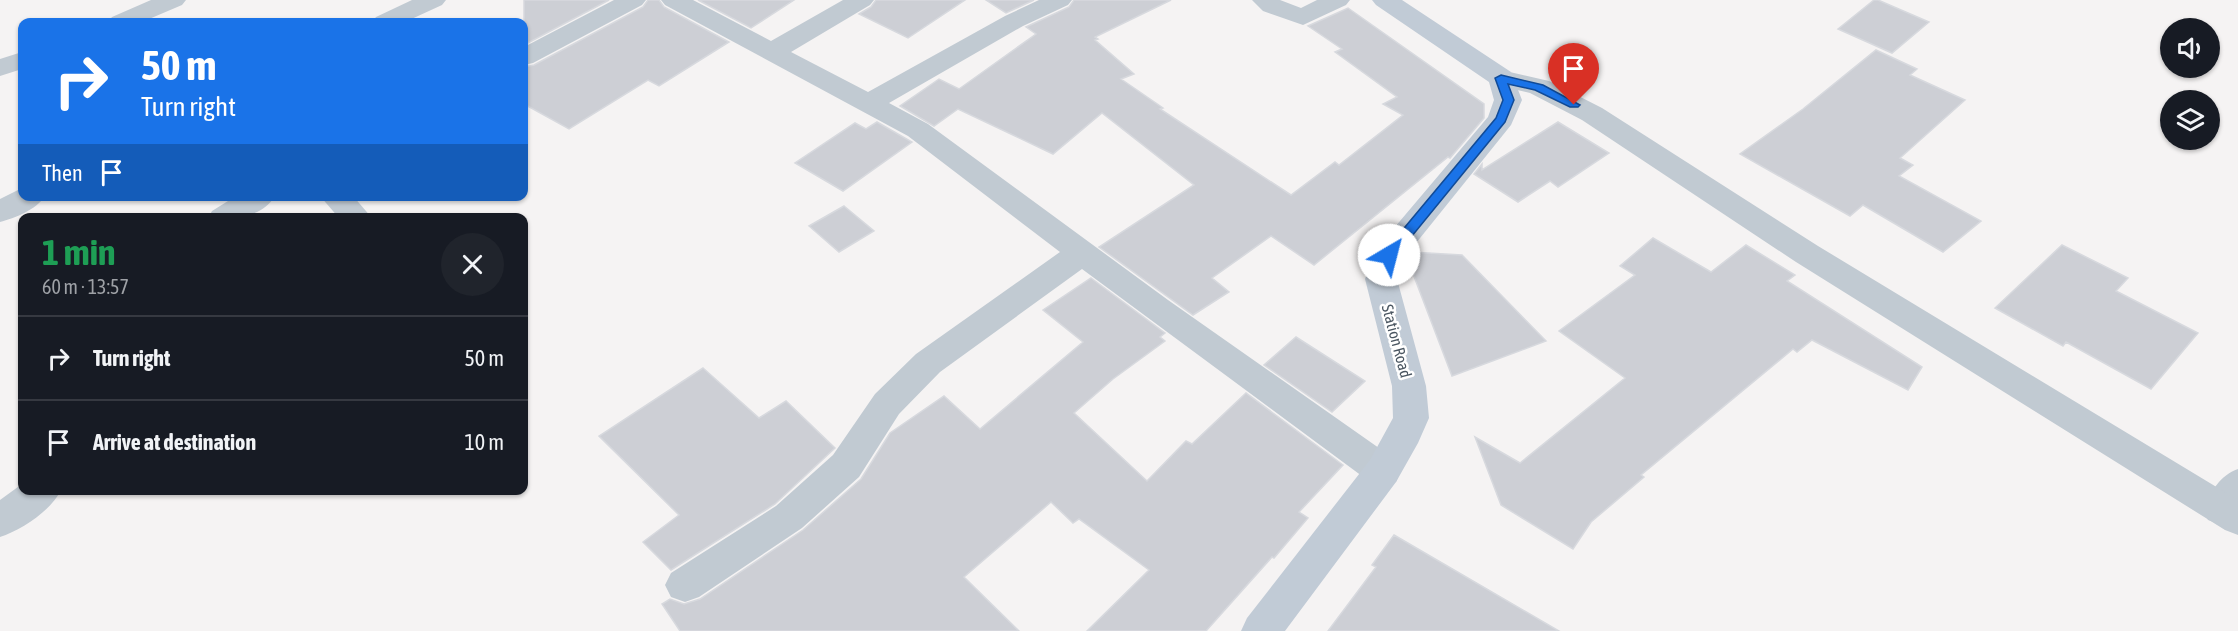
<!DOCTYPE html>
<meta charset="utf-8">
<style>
body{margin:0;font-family:"Asap Condensed",sans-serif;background:#20242c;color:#f1f3f6;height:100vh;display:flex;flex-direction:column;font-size:22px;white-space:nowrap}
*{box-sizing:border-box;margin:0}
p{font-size:20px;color:#9ea1a6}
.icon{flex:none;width:33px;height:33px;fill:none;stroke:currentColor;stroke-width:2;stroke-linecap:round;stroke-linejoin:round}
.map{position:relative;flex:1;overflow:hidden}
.sheet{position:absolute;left:18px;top:213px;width:510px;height:282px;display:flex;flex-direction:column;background:#171b24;border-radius:12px;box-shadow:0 2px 4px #0004}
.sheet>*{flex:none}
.guide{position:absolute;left:18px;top:18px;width:510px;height:183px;border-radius:12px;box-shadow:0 2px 4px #0004;background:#1a73e8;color:#fff;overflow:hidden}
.tools{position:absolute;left:2160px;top:18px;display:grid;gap:12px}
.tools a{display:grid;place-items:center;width:60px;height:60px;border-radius:50%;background:#171b24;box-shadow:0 2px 4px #0004;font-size:30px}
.pin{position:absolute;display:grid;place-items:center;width:51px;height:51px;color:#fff;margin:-62px -26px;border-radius:50% 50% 50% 0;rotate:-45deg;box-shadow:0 0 6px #0007}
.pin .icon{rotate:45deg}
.me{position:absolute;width:66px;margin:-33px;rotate:37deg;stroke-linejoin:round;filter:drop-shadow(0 0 4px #0008)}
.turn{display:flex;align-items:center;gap:21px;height:126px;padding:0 24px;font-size:27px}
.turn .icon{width:78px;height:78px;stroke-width:2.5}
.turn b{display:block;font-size:42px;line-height:51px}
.then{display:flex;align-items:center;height:57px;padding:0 24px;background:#0003;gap:12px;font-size:22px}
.round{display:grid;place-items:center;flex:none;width:63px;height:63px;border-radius:32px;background:#20242c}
.summary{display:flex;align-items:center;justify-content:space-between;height:102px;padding:0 24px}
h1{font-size:36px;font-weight:700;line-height:45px;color:#1e9e55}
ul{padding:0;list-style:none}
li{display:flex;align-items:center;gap:18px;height:84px;padding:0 24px;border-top:2px solid #363941}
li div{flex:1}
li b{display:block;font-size:22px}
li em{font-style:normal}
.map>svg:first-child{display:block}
.building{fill:#cdcfd5;stroke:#d7d9de;stroke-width:1.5}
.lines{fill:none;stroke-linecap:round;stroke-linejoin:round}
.minor{fill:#c1cad2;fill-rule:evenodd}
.tertiary{fill:#c1cad2;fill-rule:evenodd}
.secondary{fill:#c1cbd6;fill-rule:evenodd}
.route{fill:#1a73e8;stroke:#114b97;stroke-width:1.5}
.labels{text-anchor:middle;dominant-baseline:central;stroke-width:5;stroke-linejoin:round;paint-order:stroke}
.street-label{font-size:16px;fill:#4a5661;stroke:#fff}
</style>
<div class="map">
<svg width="2238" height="631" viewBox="0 0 2238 631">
<rect width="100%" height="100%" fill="#f5f3f3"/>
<path class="building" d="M524,0H609L524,45Z
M648,0H659L664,7L729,42L659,86L648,80L569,129L524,104V67L534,65L643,7Z
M698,0H794L751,28Z
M876,0H965L908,38L859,14L871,7Z
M986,0H1034L1006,13Z
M1074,0H1171L1095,37L1098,39L1095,40L1134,74L1121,79L1163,108L1160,109L1291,195L1335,162L1339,165L1403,115L1383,104L1397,97L1335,52L1342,49L1308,26L1348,8L1484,104V118L1450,158L1448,157L1314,265L1271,236L1212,278L1229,292L1193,315L1099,247L1194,185L1102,113L1053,154L958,109L934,126L900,106L939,79L959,89L1036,34L1026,27L1069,7Z
M1874,0H1878L1929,22L1892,53L1838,29Z
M1876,50L1917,69L1910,75L1965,100L1900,158L1913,165L1899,176L1981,221L1943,252L1863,205L1850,216L1740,154L1803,109Z
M877,122L912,142L843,191L795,163L855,123L866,129Z
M1558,122L1609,153L1558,187L1550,181L1518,202L1474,174L1482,164V170Z
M844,206L874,231L839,252L809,226Z
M1653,238L1711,272L1746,245L1795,275L1787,281L1922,367L1908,390L1812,340L1797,352L1793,349L1641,475L1644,477L1591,522L1573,549L1501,505L1475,437L1520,463L1625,378L1559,331L1635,275L1620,266Z
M2062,245L2128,278L2116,291L2198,333L2151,389L2066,342L2063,346L1995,308Z
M1411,252L1462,255L1546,341L1452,376L1407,258Z
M1091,278L1165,333L1160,337L1165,341L1113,379L1074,413L1147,481L1186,441L1192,444L1246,393L1343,465L1299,512L1308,518L1274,558L1272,557L1206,631H1087L1149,570L1079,519L1073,523L1051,502L964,577L1019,631H680L662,604L670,599L684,604L700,599L803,530L861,479L890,433L944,396L980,429L1083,342L1043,310Z
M1296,337L1365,381L1332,412L1264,365Z
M703,368L759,418L786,401L835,448L775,504L671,570L643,542L679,515L599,436Z
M1394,535L1559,631H1328L1376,567L1372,565Z"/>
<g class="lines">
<path class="minor" d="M151,0H186L182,5L142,22H108L112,17Z
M412,0H446L442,5L405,22H372L376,17Z
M614,0H646L642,5L533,63L524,65V47Z
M661,0H693L771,41L843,0H874L870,5L791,52L868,92L1005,16L1039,0H1072L1068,5L1023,26L889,103L928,124L1168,300L1396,460L1401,471L1396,482L1383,486L1370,482L1082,269L940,372L899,414L859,477L802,528L699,597L685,602L671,597L665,585L671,573L776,506L833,455L875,394L916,354L1060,252L908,136L665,5Z
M1252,0H1280L1301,8L1317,0H1350L1346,5L1303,25L1263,11Z
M22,52V69L0,76V59Z
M22,188V196H45C36,210 15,218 0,222V199Z
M236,196H275C260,220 232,218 208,218L212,211Z
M320,196H353L372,218H339Z
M2238,469V515C2230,526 2219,524 2208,520L2202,509C2211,492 2220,475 2238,469Z
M22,484V490H61C51,511 21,530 0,537V500Z"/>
<path class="tertiary" d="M1501,70L1549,81L1602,108L1818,246L2238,500V535L2225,530L1796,262L1582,120L1530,93L1491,84L1487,78L1491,72Z"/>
<path class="secondary" d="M1372,0H1402L1511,72L1522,100L1511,125L1404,258L1397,279L1426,386L1429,418L1418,443L1396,482L1285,631H1241L1247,618L1370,460L1393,418L1392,386L1365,279L1378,247L1488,117L1494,100L1489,82L1376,5Z"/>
</g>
<path class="route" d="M1501,75L1543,85L1580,105L1578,107H1570L1535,90L1508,84L1514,100L1505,122L1394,258H1385L1383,255L1385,251L1496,118L1503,100L1495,78Z"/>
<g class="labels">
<g class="street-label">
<text transform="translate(1397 341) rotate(75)">Station Road</text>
</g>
</g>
</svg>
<div class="tools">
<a><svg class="icon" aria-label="sound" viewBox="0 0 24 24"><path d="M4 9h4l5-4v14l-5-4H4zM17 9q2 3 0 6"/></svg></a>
<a><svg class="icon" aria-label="layers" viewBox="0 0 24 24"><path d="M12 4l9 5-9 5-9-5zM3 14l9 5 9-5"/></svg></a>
</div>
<div class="pin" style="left:1574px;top:105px;background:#d93025"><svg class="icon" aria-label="arrive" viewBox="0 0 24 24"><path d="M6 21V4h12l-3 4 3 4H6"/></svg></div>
<svg class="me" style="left:1389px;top:255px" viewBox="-20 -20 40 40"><circle r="19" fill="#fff"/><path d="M0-13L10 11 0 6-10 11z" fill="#1a73e8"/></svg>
<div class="guide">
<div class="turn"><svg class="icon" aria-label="right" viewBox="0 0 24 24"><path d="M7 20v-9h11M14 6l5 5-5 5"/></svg><div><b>50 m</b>Turn right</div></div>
<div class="then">Then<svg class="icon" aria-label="arrive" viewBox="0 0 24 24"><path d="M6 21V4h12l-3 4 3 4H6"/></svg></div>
</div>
<section class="sheet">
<div class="summary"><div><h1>1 min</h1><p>60 m · 13:57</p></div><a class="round"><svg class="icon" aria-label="close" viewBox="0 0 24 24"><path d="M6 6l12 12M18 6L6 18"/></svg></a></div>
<ul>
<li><svg class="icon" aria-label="right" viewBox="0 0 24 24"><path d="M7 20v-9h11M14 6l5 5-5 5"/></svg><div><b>Turn right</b></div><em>50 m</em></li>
<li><svg class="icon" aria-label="arrive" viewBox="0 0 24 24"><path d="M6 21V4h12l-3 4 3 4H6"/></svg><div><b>Arrive at destination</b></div><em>10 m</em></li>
</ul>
</section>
</div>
